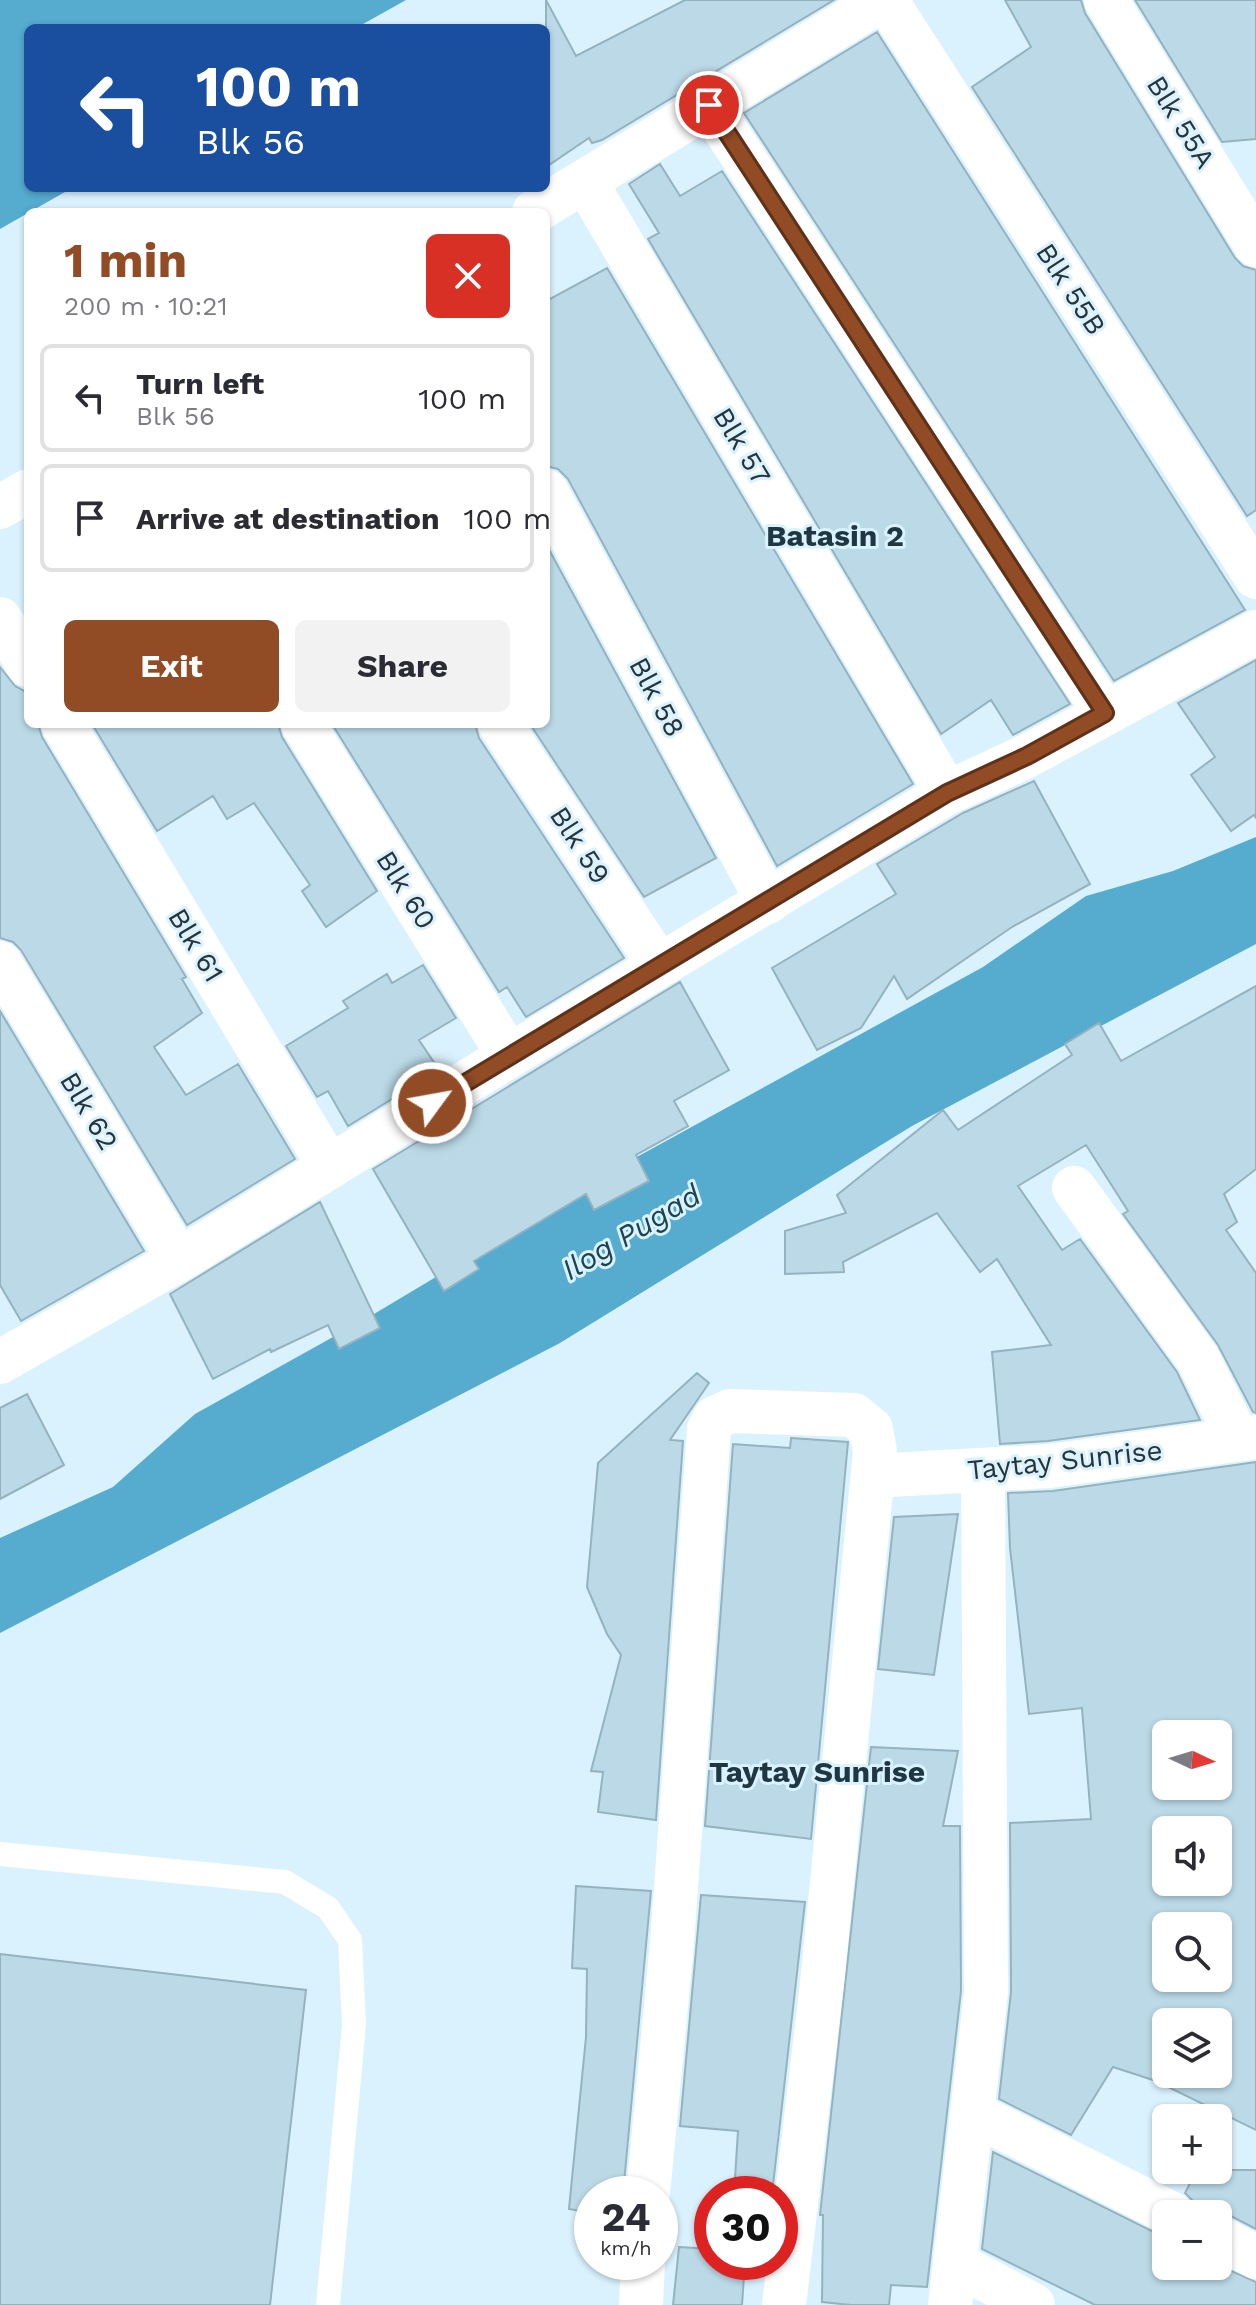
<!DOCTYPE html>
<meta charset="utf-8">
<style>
body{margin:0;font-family:"Work Sans",sans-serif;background:#f2f2f3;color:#2b2b33;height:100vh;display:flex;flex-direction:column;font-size:30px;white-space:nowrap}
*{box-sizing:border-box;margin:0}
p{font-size:26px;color:#7c7c81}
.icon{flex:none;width:44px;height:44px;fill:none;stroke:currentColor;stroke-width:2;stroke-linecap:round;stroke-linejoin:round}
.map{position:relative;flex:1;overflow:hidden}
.panel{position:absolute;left:24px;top:208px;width:526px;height:520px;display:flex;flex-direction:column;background:#fff;border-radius:12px;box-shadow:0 2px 6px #0004}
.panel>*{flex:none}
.hud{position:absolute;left:24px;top:24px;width:526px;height:168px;border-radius:12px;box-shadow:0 2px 6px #0004;background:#1a4fa0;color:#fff;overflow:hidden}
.needle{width:52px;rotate:94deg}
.fabs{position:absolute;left:1152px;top:1720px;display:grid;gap:16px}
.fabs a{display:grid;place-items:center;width:80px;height:80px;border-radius:12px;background:#fff;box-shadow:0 2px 6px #0004;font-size:40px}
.speed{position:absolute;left:574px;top:2176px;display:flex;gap:16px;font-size:40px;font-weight:700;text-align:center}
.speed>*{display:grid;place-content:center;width:104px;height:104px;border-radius:50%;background:#fff;box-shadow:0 2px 6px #0004;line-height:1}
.speed small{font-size:20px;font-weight:400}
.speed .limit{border:12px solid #d22;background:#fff;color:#111}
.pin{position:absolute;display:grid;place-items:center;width:68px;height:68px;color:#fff;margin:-34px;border:4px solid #fff;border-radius:50%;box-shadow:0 2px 8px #0007}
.me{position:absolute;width:88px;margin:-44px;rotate:58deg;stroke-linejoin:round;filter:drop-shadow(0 0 6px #0008)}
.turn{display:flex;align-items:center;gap:28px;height:168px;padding:0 40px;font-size:36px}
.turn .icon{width:104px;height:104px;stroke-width:2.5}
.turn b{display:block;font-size:56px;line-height:68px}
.round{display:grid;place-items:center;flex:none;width:84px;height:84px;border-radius:12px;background:#f2f2f3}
.headline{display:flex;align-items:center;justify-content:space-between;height:136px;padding:0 40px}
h1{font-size:48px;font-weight:700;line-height:60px;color:#924c25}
.action{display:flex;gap:16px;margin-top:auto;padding:16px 40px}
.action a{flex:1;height:92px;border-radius:12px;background:#924c25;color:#fff;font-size:32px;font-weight:700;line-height:92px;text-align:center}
.action a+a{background:#f2f2f3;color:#2b2b33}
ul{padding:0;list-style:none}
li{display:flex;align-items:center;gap:24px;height:108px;margin:0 16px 12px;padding:0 24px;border:4px solid #e1e1e2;border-radius:12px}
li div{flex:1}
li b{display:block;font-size:30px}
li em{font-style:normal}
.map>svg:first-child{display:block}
.water{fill:#55accf}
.building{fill:#bbd9e7;stroke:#95b2bf;stroke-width:2;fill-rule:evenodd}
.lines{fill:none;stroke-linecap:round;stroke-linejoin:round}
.service{stroke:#fff;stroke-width:24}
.minor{stroke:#fff;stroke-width:44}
.route-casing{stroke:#5f3118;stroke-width:20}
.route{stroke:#924c25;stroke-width:14}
.labels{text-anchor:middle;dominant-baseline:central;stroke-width:6;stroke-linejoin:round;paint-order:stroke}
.street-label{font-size:28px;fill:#283439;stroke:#daf2fe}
.neighbourhood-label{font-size:30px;font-weight:bold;fill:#1e3742;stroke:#daf2fe}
.water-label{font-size:30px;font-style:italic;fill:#1c4352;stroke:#daf2fe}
</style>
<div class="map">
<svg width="1256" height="2305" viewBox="0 0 1256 2305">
<rect width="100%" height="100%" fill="#daf2fe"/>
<path class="water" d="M0,0H406L356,28H28V188H72L0,229Z
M1256,837V944L912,1126L560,1343L0,1633V1538L113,1487L195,1414L369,1317L635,1158L983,967L1086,896L1173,871Z"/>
<path class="building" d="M546,0L576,56L685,0H834L602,140L592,143L589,138L546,167Z
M1005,0H1081L1085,13L1235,258L1243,266L1256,270V510L1247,516L972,87L1031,47Z
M1135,0H1256V139L1222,142Z
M877,32L1245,610L1114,681L744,113Z
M660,164L680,196L722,171L1070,704L1013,735L991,700L941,734L648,239L659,233L629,184Z
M607,268L913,784L777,866L568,479L558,469L546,466V301Z
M546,544L716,858L644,897L530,724H546Z
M1256,660V818L1254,815L1231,831L1191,775L1215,757L1178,703Z
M0,667L15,686L28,693V724H38L42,737L186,977L182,979L202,1013L154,1047L186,1095L238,1064L295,1159L187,1225L21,950L13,942L0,938Z
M92,724H278L282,737L377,891L326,927L302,891L310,885L254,803L227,819L213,796L157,831Z
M332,724H475L479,738L624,958L526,1017L507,987L499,992Z
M1034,781L1090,884L1012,927L907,999L894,976L861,1028L817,1050L772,968L896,894L877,864L963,813Z
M423,965L456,1018L419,1040L439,1070L348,1126L328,1091L317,1097L286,1046L348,1008L343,1001L387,974L392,983Z
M680,982L729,1070L674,1101L688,1126L636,1155L649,1181L594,1210L586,1194L474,1261L479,1269L444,1291L373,1169Z
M1256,986V1169L1224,1194L1237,1222L1226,1230L1256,1273V1413L1253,1412L1218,1345L1123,1214L1128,1211L1086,1145L1018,1186L1062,1250L1080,1239L1177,1372L1200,1420L1048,1441L1000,1444L992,1352L1051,1345L997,1259L980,1272L937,1213L843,1262L844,1272L785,1274V1231L846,1213L837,1195L943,1110L958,1130L1072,1055L1065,1044L1099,1023L1121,1061Z
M0,1011L144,1251L21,1321L0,1285Z
M320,1202L380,1328L339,1349L328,1325L271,1352L270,1349L213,1379L170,1294Z
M697,1373L709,1383L670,1440L683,1441L656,1820L598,1812L603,1772L591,1771L621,1655L607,1634L587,1587L598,1463Z
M27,1394L64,1465L0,1499V1408Z
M791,1438L848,1442L811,1839L705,1826L733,1444L790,1448Z
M1256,1462V2130L1156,2081L1113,2067L1071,2135L999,2099L1011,1992L1010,1823L1091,1819L1082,1708L1029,1714L1010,1548L1008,1493L1053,1491ZM1166,1734H1218V1786H1166ZM1166,1830H1218V1882H1166ZM1166,1926H1218V1978H1166ZM1166,2022H1218V2074H1166Z
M958,1514L934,1675L878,1669L894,1517Z
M871,1747L958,1751L943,1826H960L961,1991L927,2287L891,2285L889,2305H851L822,2302L823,2215H820Z
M576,1886L651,1891L623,2194H592V2213L569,2209L586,2037L587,1969L572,1968Z
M701,1895L805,1902L772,2194H734L738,2131L680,2126Z
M0,1954L306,1990L270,2305H0Z
M993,2152L1166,2238V2266L1218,2265L1256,2282V2305H1095L982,2249Z
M1197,2170H1256V2229L1229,2215L1197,2214L1193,2201L1185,2193Z
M679,2247L712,2249V2262H745L742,2305H673Z"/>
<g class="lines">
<path class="service" d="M0,1854L285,1882L328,1908L350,1940L354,2025L328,2305"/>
<path class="minor" d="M886,0L1256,577
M1106,0L1256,245
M709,105L1105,713
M585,181L947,793
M534,212L882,0
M546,491L768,902
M0,507L28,491
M0,619L28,665
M63,724L329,1166
M303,724L509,1056
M500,724L659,965
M0,963L179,1260
M1074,1188L1198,1359L1238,1439
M0,1362L179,1260L509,1056L947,793L1027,756L1256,632
M873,1476L1050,1466L1256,1437
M974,2114L1172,2214
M648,2194L672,1943L709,1429L715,1418L730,1411L854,1415L871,1429L875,1452L822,1983L784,2305
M1218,2237L1256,2257
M955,2263L1033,2305
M641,2305L643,2262
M950,2305L986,1992L983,1471"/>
</g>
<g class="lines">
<defs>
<path id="route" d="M432,1103L947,793L1027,756L1105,713L709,105"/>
</defs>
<use href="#route" class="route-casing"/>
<use href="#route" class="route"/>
</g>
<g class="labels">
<g class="street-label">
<text transform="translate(1181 122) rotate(58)">Blk 55A</text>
<text transform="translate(1071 289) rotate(57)">Blk 55B</text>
<text transform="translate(742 446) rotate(59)">Blk 57</text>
<text transform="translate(657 697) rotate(62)">Blk 58</text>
<text transform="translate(580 845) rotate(57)">Blk 59</text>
<text transform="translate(406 890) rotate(58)">Blk 60</text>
<text transform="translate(196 945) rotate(59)">Blk 61</text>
<text transform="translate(89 1111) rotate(59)">Blk 62</text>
<text transform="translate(1065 1460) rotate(-6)">Taytay Sunrise</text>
</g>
<g class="neighbourhood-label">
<text x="835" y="535">Batasin 2</text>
<text x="817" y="1771">Taytay Sunrise</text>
</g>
<g class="water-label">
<text transform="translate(631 1232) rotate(-31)">Ilog Pugad</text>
</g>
</g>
</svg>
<div class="fabs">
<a><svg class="needle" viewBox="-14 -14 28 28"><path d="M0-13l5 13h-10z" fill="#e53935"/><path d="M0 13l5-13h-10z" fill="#7c7c81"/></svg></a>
<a><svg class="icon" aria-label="sound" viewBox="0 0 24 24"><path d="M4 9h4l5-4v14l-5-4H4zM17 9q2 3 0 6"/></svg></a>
<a><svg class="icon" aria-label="search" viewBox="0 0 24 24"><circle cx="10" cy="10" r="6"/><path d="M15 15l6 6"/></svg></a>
<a><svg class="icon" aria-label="layers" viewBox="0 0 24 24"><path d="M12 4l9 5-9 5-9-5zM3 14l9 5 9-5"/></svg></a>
<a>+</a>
<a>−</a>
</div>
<div class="speed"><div>24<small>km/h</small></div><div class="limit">30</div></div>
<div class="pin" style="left:709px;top:105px;background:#d93025"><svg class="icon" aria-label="arrive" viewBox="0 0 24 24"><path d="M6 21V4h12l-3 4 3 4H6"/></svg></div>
<svg class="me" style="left:432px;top:1103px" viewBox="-20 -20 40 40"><circle r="17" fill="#924c25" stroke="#fff" stroke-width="3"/><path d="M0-11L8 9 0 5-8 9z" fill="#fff"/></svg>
<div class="hud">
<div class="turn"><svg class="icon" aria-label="left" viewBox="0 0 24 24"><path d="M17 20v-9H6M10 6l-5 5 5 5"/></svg><div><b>100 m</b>Blk 56</div></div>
</div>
<section class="panel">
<div class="headline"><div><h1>1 min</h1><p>200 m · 10:21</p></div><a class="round" style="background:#d93025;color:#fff"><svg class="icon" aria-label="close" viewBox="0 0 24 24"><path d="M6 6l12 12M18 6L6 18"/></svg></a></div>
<ul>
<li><svg class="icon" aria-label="left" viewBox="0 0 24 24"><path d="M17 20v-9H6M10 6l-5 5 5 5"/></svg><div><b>Turn left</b><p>Blk 56</p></div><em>100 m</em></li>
<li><svg class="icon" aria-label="arrive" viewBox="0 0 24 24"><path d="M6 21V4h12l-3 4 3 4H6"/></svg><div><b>Arrive at destination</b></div><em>100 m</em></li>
</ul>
<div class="action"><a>Exit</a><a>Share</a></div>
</section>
</div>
